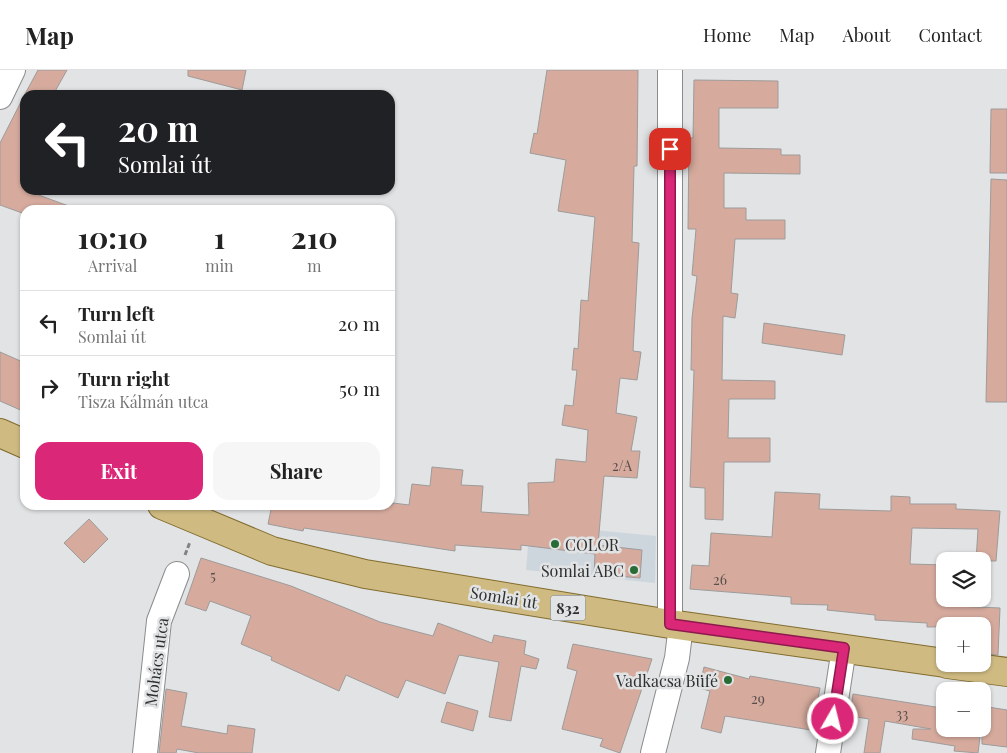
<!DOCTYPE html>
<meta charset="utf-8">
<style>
body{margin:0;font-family:"Playfair Display",serif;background:#f6f6f6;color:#222;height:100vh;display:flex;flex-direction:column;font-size:19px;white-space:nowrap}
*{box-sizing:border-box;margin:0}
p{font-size:16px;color:#767676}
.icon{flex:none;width:28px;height:28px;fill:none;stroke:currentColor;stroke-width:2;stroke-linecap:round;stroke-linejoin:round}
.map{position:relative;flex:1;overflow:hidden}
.drawer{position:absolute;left:20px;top:135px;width:375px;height:305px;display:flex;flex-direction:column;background:#fff;border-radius:15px;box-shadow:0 1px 4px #0004}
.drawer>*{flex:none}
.top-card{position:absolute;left:20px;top:20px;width:375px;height:105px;border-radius:15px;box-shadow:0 1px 4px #0004;background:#202124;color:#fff;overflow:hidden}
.buttons{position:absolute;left:936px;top:482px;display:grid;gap:10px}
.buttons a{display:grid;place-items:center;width:55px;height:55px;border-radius:10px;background:#fff;box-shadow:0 1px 4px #0004;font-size:25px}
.pin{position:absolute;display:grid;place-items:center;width:42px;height:42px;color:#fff;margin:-21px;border-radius:10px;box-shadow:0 2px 8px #0006}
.me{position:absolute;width:55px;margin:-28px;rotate:8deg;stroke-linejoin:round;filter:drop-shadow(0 0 4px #0008)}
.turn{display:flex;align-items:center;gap:18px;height:105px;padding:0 15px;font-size:22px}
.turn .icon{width:65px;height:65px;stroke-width:2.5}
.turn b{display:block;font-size:35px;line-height:42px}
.eta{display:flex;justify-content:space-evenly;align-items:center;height:85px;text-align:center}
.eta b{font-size:30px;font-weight:700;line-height:35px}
.cta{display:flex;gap:10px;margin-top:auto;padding:10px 15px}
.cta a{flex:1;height:58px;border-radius:15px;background:#db2777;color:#fff;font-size:20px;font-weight:700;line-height:58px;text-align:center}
.cta a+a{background:#f6f6f6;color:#222}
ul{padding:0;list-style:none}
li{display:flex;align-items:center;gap:15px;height:65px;padding:0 15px;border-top:1px solid #e0e0e0}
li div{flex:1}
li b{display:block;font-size:19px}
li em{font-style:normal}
header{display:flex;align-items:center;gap:30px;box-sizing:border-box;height:70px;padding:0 25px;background:#fff;border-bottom:1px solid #e0e0e0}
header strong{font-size:24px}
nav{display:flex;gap:28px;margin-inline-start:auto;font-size:18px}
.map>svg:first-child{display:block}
.built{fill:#ced6dd}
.building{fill:#d6ab9e;stroke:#9d9b9a}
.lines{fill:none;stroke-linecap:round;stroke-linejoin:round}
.minor-casing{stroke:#8a8b8d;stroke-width:26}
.major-casing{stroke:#826c2e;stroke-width:30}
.path{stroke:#828384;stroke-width:3;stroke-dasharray:5 2.5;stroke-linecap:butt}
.minor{stroke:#fff;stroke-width:24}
.major{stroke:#cfbb82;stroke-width:28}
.route-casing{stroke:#8e194d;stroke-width:12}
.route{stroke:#db2777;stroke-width:9}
.poi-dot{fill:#296b35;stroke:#e1e3e4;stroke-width:2}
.labels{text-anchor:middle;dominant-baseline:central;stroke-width:5;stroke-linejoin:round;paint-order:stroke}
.number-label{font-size:14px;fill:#584e4b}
.shield{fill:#e1e3e4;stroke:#646565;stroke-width:1}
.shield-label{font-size:15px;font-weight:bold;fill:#2e2f2f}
.poi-label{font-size:16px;fill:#2e2f2f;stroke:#e1e3e4;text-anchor:end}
.street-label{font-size:16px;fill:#2e2f2f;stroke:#e1e3e4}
</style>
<header>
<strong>Map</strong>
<nav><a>Home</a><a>Map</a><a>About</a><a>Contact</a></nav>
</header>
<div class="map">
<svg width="1007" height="683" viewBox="0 0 1007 683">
<rect width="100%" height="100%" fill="#e1e3e4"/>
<path class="built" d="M530,454L656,466L655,513L526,500Z"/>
<path class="building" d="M38,0H67L53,25H25V120L74,138V140H25V144L0,135V73L25,24Z
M188,0H246L242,20L188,6Z
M547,0H638L637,96H634L632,172L639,173L633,281L641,282L637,310L620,308L616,343L637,347L631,381H640L637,408L604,406L598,475L642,480L640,508L594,504L595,484L521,475V480L455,475V481L304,458L303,461L268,454L272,435H392L393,433L409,435L412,414L430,416L432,397L463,400L461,415L483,416L481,442L529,445L528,413L554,412L556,389L586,392L588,360L562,355L565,335L573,336L577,300H572L574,278L578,279L581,230L588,231L595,147L558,141L566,90L530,83L534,63L537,64Z
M694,10L778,11V38H719V78L781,79V85H800V104L724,103V138H746V150H785V169H735L731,223L738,224L735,248L723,246L722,310L775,311V329H729L728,368H770V392H724L723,450L705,449V418L690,417L694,300H691L692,248L697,206L692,205L696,159H688L689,68H693Z
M991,39H1007V103H990Z
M991,109L1007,110V332H986Z
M764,253L845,265L842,285L762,273Z
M0,282L25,293V342L0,331Z
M775,422L820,424L819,439L891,441V426L910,427V434H956V439L1000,441L996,491H976L978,459L912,458L910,494L945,495V529H955V536L1000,538L998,585L982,583V556L927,557V553L875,550V545L827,540L828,535L791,534V527L690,519L692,495L709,496L711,463L772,467Z
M89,449L108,469L84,493L64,473Z
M201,488L291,516L380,552L433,566L438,553L492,573L494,565L526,571L524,584L539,589L536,599L521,596L511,651L489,647L499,592L459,585L445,624L406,610L398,628L346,605L339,621L271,590L272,587L241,574L251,546L210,531L206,541L185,534Z
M573,574L652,589L620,683L600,676L603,669L562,659L577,601L567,598Z
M704,597L749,609L750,606L820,618L815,644L820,645L817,661L725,646L721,663L701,658L710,621L699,618Z
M166,619L187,623L181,656L227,664L228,655L255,659L252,683H199L177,679L176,683H159Z
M853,624L942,638L938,659H981L978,683L954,681L955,676L912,669L913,659H931L885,651L880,683H864L869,649L850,646Z
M447,632L478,641L473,661L441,652Z
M982,636L1007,640V677L982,674Z"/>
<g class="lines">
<defs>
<path id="minor" d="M670,0V554
M0,27L13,0
M145,683L159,551L177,504
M653,683L677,588L681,555
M828,683L844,578"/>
<path id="major" d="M0,363L25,374
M162,435L272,481L365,504L670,554L945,593
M947,594L1007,602"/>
</defs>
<use href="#minor" class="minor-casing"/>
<use href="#major" class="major-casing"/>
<path class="path" d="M185,485L190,472"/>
<use href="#minor" class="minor"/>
<use href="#major" class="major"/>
</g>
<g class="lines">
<defs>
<path id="route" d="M670,79V554L844,578L833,649"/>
</defs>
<use href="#route" class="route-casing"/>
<use href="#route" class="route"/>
</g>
<g class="poi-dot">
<circle cx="555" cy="474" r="5"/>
<circle cx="634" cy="500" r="5"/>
<circle cx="728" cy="610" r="5"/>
</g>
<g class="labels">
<g class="number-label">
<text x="622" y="395">2/A</text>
<text x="213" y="505">5</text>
<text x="720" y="509">26</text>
<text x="758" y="628">29</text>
<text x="902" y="643">33</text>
</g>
<rect class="shield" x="550.5" y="525.5" width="35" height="25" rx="4"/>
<g class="shield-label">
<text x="568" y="538">832</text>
</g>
<g class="poi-label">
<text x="565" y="474" text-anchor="start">COLOR</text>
<text x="624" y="500">Somlai ABC</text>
<text x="718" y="610">Vadkacsa Büfé</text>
</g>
<g class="street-label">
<text transform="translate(504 527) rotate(9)">Somlai út</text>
<text transform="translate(156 592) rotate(-82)">Mohács utca</text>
</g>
</g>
</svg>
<div class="buttons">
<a><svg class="icon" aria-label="layers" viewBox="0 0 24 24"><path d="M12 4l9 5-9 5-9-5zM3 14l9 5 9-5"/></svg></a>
<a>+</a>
<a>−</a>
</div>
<div class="pin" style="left:670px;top:79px;background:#d93025"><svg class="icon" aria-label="arrive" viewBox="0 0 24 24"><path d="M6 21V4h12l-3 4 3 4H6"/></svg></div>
<svg class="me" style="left:833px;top:649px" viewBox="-20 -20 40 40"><circle r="17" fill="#db2777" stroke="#fff" stroke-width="3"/><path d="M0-11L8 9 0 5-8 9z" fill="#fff"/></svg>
<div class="top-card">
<div class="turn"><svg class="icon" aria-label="left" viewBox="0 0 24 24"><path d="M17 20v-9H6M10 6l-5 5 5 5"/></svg><div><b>20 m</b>Somlai út</div></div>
</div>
<section class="drawer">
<div class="eta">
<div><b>10:10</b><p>Arrival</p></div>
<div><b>1</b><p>min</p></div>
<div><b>210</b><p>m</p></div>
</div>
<ul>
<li><svg class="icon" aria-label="left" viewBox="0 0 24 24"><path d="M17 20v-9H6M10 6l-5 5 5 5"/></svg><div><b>Turn left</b><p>Somlai út</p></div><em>20 m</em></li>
<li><svg class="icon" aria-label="right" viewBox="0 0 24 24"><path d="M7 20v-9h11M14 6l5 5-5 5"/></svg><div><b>Turn right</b><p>Tisza Kálmán utca</p></div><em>50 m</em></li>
</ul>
<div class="cta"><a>Exit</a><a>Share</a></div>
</section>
</div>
